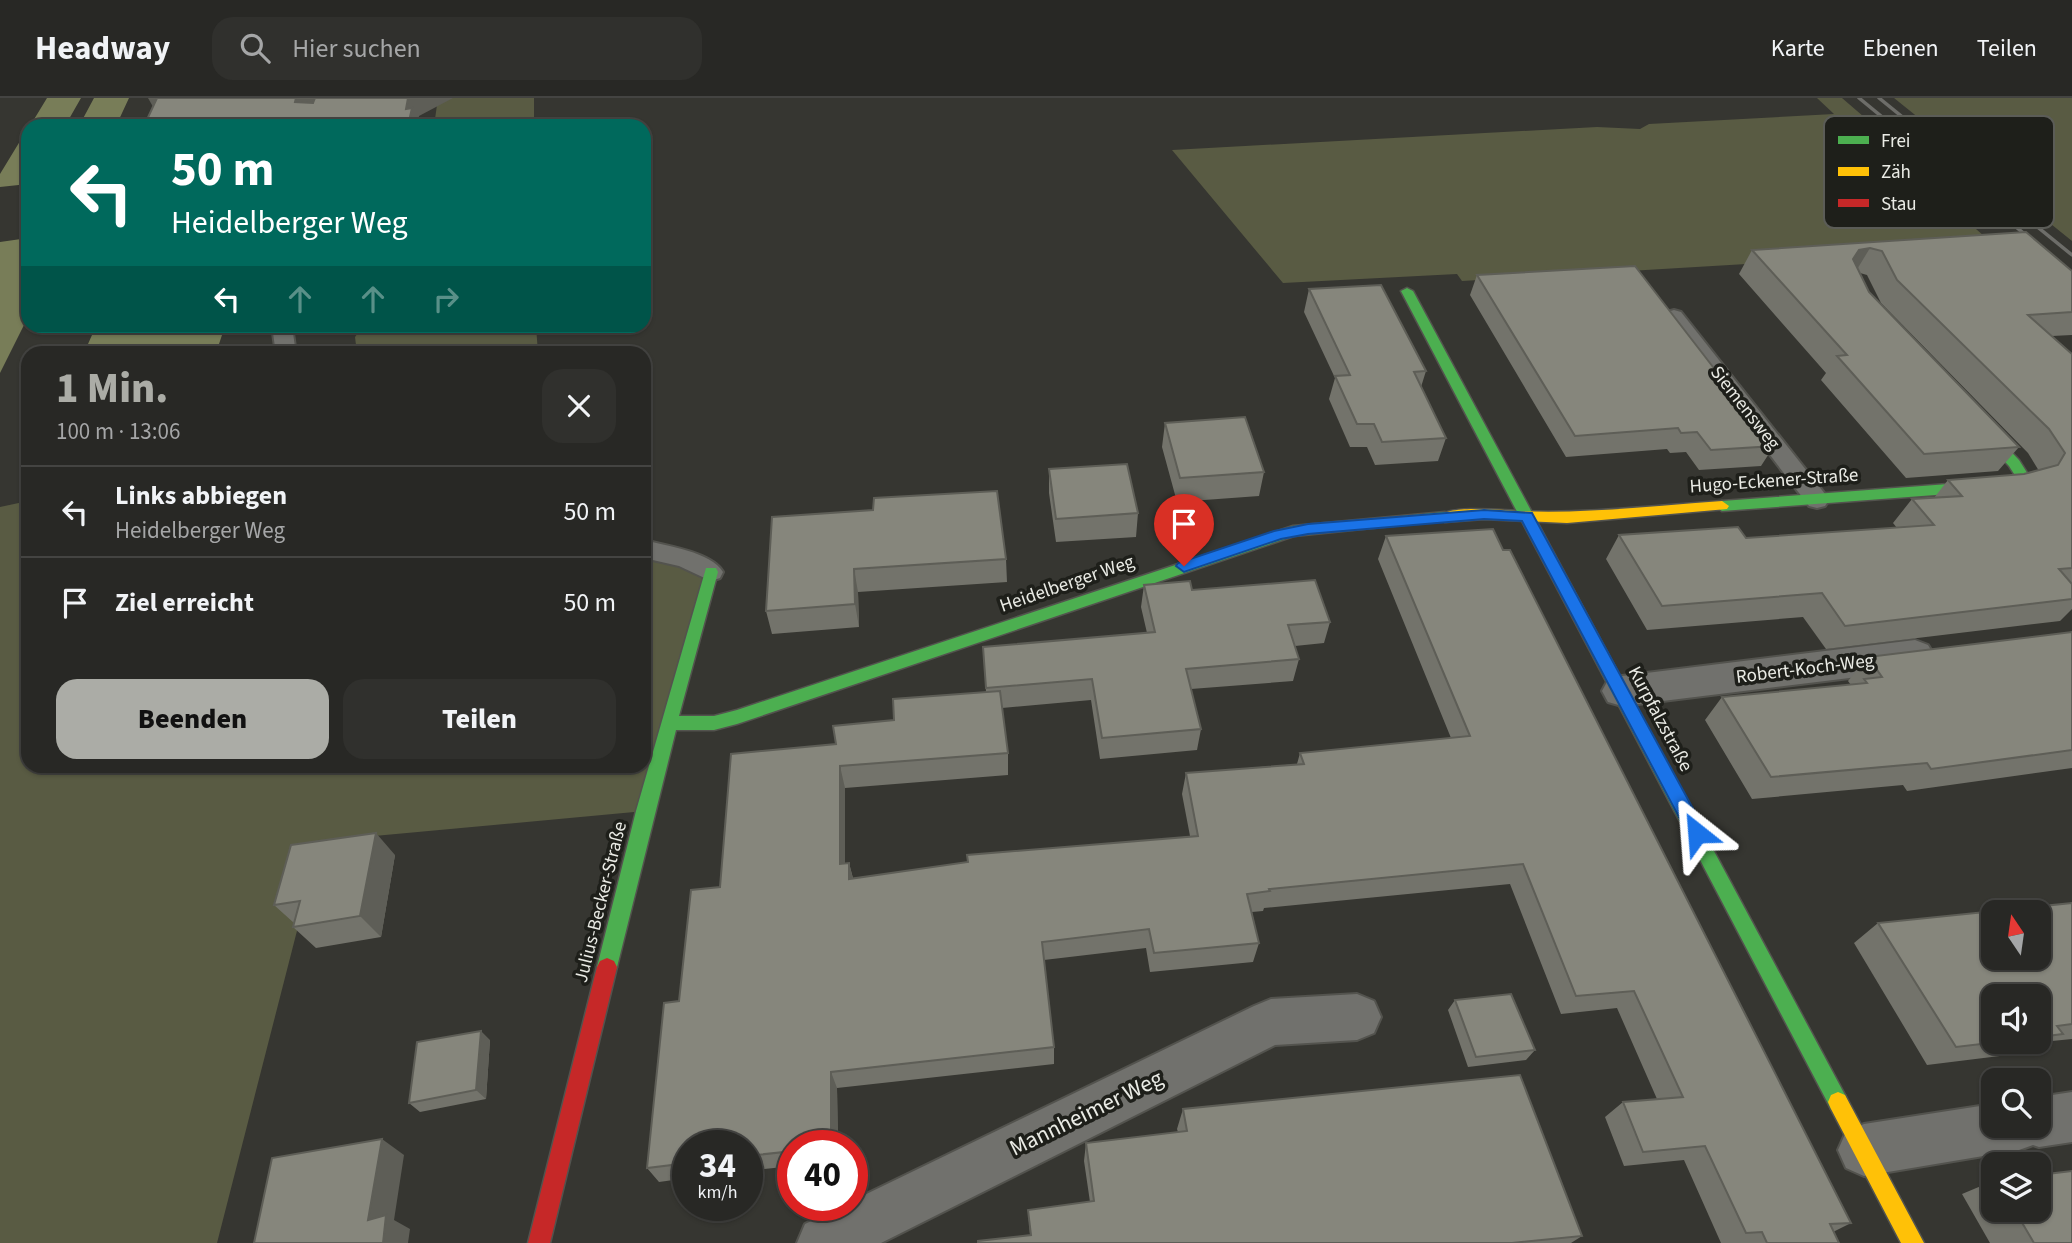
<!DOCTYPE html>
<html lang="de">
<meta charset="utf-8">
<style>
body{margin:0;font-family:"Source Sans 3",sans-serif;background:#30302d;color:#f1f3f6;height:100vh;display:flex;flex-direction:column;font-size:26px;white-space:nowrap}
*{box-sizing:border-box;margin:0}
p{font-size:23px;color:#a5a6a7}
.icon{flex:none;width:38px;height:38px;fill:none;stroke:currentColor;stroke-width:2;stroke-linecap:round;stroke-linejoin:round}
.map{position:relative;flex:1;overflow:hidden}
.sheet{position:absolute;left:21px;top:248px;width:630px;height:427px;display:flex;flex-direction:column;background:#282825;border-radius:21px;box-shadow:0 2px 5px #0004,0 0 0 2px #444442}
.sheet>*{flex:none}
.banner{position:absolute;left:21px;top:21px;width:630px;height:214px;border-radius:21px;box-shadow:0 2px 5px #0004,0 0 0 2px #444442;background:#00695c;color:#fff;overflow:hidden}
.needle{width:46px;rotate:347deg}
.fabs{position:absolute;left:1981px;top:802px;display:grid;gap:14px}
.fabs a{display:grid;place-items:center;width:70px;height:70px;border-radius:14px;background:#282825;box-shadow:0 2px 5px #0004,0 0 0 2px #444442;font-size:35px}
.speed{position:absolute;left:672px;top:1032px;display:flex;gap:14px;font-size:35px;font-weight:700;text-align:center}
.speed>*{display:grid;place-content:center;width:91px;height:91px;border-radius:50%;background:#282825;box-shadow:0 2px 5px #0004,0 0 0 2px #444442;line-height:1}
.speed small{font-size:18px;font-weight:400}
.speed .limit{border:10px solid #d22;background:#fff;color:#111}
.pin{position:absolute;display:grid;place-items:center;width:60px;height:60px;color:#fff;margin:-72px -30px;border-radius:50% 50% 50% 0;rotate:-45deg;box-shadow:0 0 7px #0007}
.pin .icon{rotate:45deg}
.me{position:absolute;width:77px;margin:-38px;rotate:332deg;stroke-linejoin:round;filter:drop-shadow(0 0 5px #0008)}
.turn{display:flex;align-items:center;gap:24px;height:147px;padding:0 35px;font-size:32px}
.turn .icon{width:91px;height:91px;stroke-width:2.5}
.turn b{display:block;font-size:49px;line-height:60px}
.lanes{display:flex;align-items:center;height:66px;padding:0 35px;background:#0003;justify-content:center;gap:35px;direction:ltr}
.lanes .off{opacity:.35}
.round{display:grid;place-items:center;flex:none;width:74px;height:74px;border-radius:21px;background:#30302d}
.overview{display:flex;align-items:center;justify-content:space-between;height:119px;padding:0 35px}
h1{font-size:42px;font-weight:800;line-height:52px;color:#abaca6}
.primary-button{display:flex;gap:14px;margin-top:auto;padding:14px 35px}
.primary-button a{flex:1;height:80px;border-radius:21px;background:#abaca6;color:#111;font-size:28px;font-weight:800;line-height:80px;text-align:center}
.primary-button a+a{background:#30302d;color:#f1f3f6}
ul{padding:0;list-style:none}
li{display:flex;align-items:center;gap:21px;height:91px;padding:0 35px;border-top:2px solid #444442}
li div{flex:1}
li b{display:block;font-size:26px}
li em{font-style:normal}
header{display:flex;align-items:center;gap:42px;box-sizing:border-box;height:98px;padding:0 35px;background:#282825;border-bottom:2px solid #444442}
header strong{font-size:33px}
nav{display:flex;gap:38px;margin-inline-start:auto;font-size:24px}
.search{width:490px;height:63px;background:#30302d;display:flex;align-items:center;gap:18px;box-sizing:border-box;padding:0 24px;border-radius:21px;color:#a5a6a7;font-size:26px}
.map>svg:first-child{display:block}
.green{fill:#595b43}
.water{fill:#787d58}
.lines{fill:none;stroke-linecap:round;stroke-linejoin:round}
.lane-casing{stroke:#53534e;stroke-width:4}
.street-casing{stroke:#53534e;stroke-width:4}
.fast-casing{stroke:#53534e;stroke-width:3}
.slow-casing{stroke:#53534e;stroke-width:3}
.jam-casing{stroke:#53534e;stroke-width:3}
.lane{fill:#71716d;fill-rule:evenodd}
.street{fill:#71716d;fill-rule:evenodd}
.fast{fill:#4caf50;fill-rule:evenodd}
.slow{fill:#ffc107;fill-rule:evenodd}
.jam{fill:#c62828;fill-rule:evenodd}
.rail{stroke:#6d6d69;stroke-width:3.5}
.wall{fill:#73736b;fill-rule:evenodd}
.shaded-wall{fill:#5e5e57}
.building{fill:#86867c;stroke:#5e5e57;stroke-width:2;fill-rule:evenodd}
.route{fill:#1a73e8;stroke:#114b97;stroke-width:2}
.labels{text-anchor:middle;dominant-baseline:central;stroke-width:7;stroke-linejoin:round;paint-order:stroke}
.street-label{font-size:19px;fill:#eaebe5;stroke:#1e1f1a}
.near-street-label{font-size:23px;fill:#eaebe5;stroke:#1e1f1a}
.key{fill:#1e1f1a;stroke:#5b5c57;stroke-width:2}
.key-label{font-size:19px;fill:#eaebe5}
</style>
<header>
<strong>Headway</strong>
<div class="search"><svg class="icon" aria-label="search" viewBox="0 0 24 24"><circle cx="10" cy="10" r="6"/><path d="M15 15l6 6"/></svg>Hier suchen</div>
<nav><a>Karte</a><a>Ebenen</a><a>Teilen</a></nav>
</header>
<div class="map">
<svg width="2072" height="1145" viewBox="0 0 2072 1145">
<rect width="100%" height="100%" fill="#363631"/>
<path class="green" d="M438,0H534V28H434Z
M1817,0H1842L1914,62L1900,65L1999,151L1462,183L1457,176L1283,185L1172,52L1597,29L1640,31L1649,26L1834,16Z
M1894,0H2072V143Z
M363,228H536L538,255H357L355,239Z
M28,403V668H644V451L711,474L645,713L320,743L217,1145H0V409Z"/>
<path class="water" d="M47,0H81L65,28H30Z
M94,0H129L116,28H79Z
M28,30V86L0,89V76Z
M28,140V219L0,275V144Z
M96,228H225L216,255H84Z"/>
<g class="lines">
<defs>
<path id="lane" d="M1674,212L1681,214L1825,396L1829,402L1825,408L1817,410L1809,408L1664,218L1667,214Z
M272,228H292L296,256H276Z
M644,442C666,448 712,454 723,474L720,480L711,483L679,468L644,460Z"/>
<path id="street" d="M1915,542L1928,547L1934,557L1928,567L1915,572L1622,608L1608,604L1602,593L1608,582L1622,578Z
M1357,896L1374,903L1381,919L1374,935L1357,942L1275,947L881,1145H797L805,1126L842,1108H852V1103L1254,908L1271,901Z
M2072,994V1044L2039,1049L2033,1047L2019,1052L1864,1078L1846,1070L1838,1052L1846,1034L1864,1026L1993,1006V1027H2039V999Z"/>
<path id="fast" d="M1407,190L1413,193L1845,997L1848,1004L1845,1011L1838,1014L1831,1011L1401,193Z
M1973,318L1978,319L2019,362L2031,381L2029,384L2002,392L1722,413L1715,408L1722,403L2002,382L2016,379L2009,368L1968,325L1967,322Z
M1445,414L1452,419L1450,422L1294,438L737,626L714,632H676L617,869L614,875L607,878L600,875L597,869L636,713L706,470H716L718,474L679,618H714L737,612L1293,428Z"/>
<path id="slow" d="M1722,403L1729,408L1727,411L1567,425L1484,421L1445,424L1438,419C1448,407 1500,412 1517,413C1586,416 1653,408 1722,403Z
M1838,994L1845,997L1924,1145H1901L1831,1011L1828,1004L1831,997Z"/>
<path id="jam" d="M607,860L614,863L617,869L550,1145H528L597,869L600,863Z"/>
</defs>
<use href="#lane" class="lane-casing"/>
<use href="#street" class="street-casing"/>
<use href="#fast" class="fast-casing"/>
<use href="#slow" class="slow-casing"/>
<use href="#jam" class="jam-casing"/>
<use href="#lane" class="lane"/>
<use href="#street" class="street"/>
<use href="#fast" class="fast"/>
<use href="#slow" class="slow"/>
<use href="#jam" class="jam"/>
<path class="rail" d="M1859,0L2038,147
M1879,0L2072,157"/>
</g>
<path class="wall" d="M2026,134L2072,173V237L2052,238L2072,256V511L2060,523L1826,551L1803,519L1647,532L1606,461L1619,437L1746,440L1897,430L1893,425L1912,401L1934,400L1948,382L2024,376L2039,373L2028,355L1881,205L1867,177L1860,175L1869,194L2019,349L1998,373L1906,380L1821,282L1826,275L1739,176L1752,152Z
M1477,177L1774,348L1761,368L1699,372L1686,354L1670,355L1667,351L1566,359L1470,197Z
M1309,191L1426,273L1421,289L1446,340L1438,363L1375,367L1367,349H1350L1329,301L1335,280L1304,214Z
M1165,325L1264,374L1259,398L1177,404L1162,349Z
M1049,371L1138,415L1136,439L1056,444L1049,395Z
M772,419L1006,461L1007,484L858,494L859,529L772,536L766,513Z
M1386,438L1851,1125L1833,1134L1839,1145H1721L1684,1062L1624,1068L1605,1019L1623,1004L1657,1001L1617,910L1561,916L1510,786L1264,810L1263,813L1252,814L1259,845L1253,864L1150,874L1146,850L1044,862L1054,949V966L837,990L838,1048H793V1068L747,1073V1048H688V1080L659,1084L647,1070L679,903L720,789L836,646L894,622L986,594L983,549L1147,535L1141,509L1144,487L1192,492L1330,524L1324,545L1295,548L1299,561L1293,583L1191,591L1201,631L1197,652L1100,661L1091,602L1002,610L1008,655V677L845,690V766L849,765L853,780L1190,738L1182,696L1186,675L1297,666L1300,655L1451,640L1378,461Z
M2072,534V670L1907,693L1903,687L1752,701L1705,622L1722,599L1851,587L1848,583L1868,559Z
M395,757L381,839L316,850L293,829L294,825L274,807Z
M2072,805V941L2052,943L2032,954L1927,967L1854,845L1878,825ZM2039,898V943H1993Z
M1455,902L1535,952L1526,962L1468,969L1448,912Z
M490,942L486,1001L420,1014L409,1005Z
M1183,1011L1582,1138L1571,1145H978L1030,1137L1028,1112L1090,1104L1084,1063L1086,1045L1178,1034L1177,1031Z
M1993,1083V1111H2039L2072,1145H1990L1962,1096Z"/>
<path class="shaded-wall" d="M148,0H163L160,21Z
M296,0H315L307,28L295,4Z
M408,0H453L419,18L418,25L419,28H408L406,11Z
M1870,150L1856,173L1844,175L1859,152Z
M854,471L858,494L859,529L855,506Z
M840,668L845,690V786L840,766Z
M376,735L395,757L381,839L360,818Z
M849,765L854,785L849,781Z
M481,933L490,942L486,1001L476,992Z
M831,974L837,990L838,1048H831Z
M382,1041L404,1057L394,1122L410,1131L408,1145H383L368,1122Z"/>
<path class="building" d="M157,0H296L295,4L313,5L315,0H408L406,11L412,10L408,28H144Z
M2026,134L2072,173V214L2028,217L2072,256V470L2059,471L2072,486V501L1845,528L1822,495L1662,508L1619,437L1738,429L1746,440L1934,427L1912,401L1962,398L1948,382L2024,376L2058,367L2065,355L2049,331L1897,182L1882,153L1870,150L1859,152L1853,161L1869,194L2019,349L1924,356L1837,258L1847,257L1752,152Z
M1635,168L1774,348L1711,352L1697,334L1681,335L1678,330L1575,338L1477,177Z
M1381,187L1426,273L1414,274L1446,340L1382,344L1374,326H1357L1335,278L1350,277L1309,191Z
M1245,319L1264,374L1180,380L1165,325Z
M1127,366L1138,415L1056,421L1049,371Z
M997,393L1006,461L854,471L855,506L766,513L772,419L873,412L874,400Z
M1493,431L1503,452H1510L1851,1125L1830,1126L1839,1145H1767L1762,1134L1746,1135L1705,1048L1643,1054L1623,1004L1683,999L1634,893L1576,898L1523,766L1269,791L1270,793L1247,796L1259,845L1154,855L1149,831L1042,844L1054,949L831,974V1048H793V1053L747,1058V1048H688V1065L647,1070L664,905L679,903L691,792L720,789L731,656L836,646L833,628L894,622L893,601L1000,593L1008,655L840,668V766L849,765V781L968,764L967,757L1198,738L1186,675L1304,666L1300,655L1470,638L1386,438Z
M1315,482L1330,524L1288,527L1299,561L1186,571L1201,631L1102,640L1092,581L986,590L983,549L1155,534L1144,487L1190,483L1192,492Z
M2072,534V652L1931,671L1927,665L1771,679L1722,599L1867,585L1864,581L1882,579L1868,559Z
M376,735L360,818L293,829L300,803L274,807L291,747Z
M2072,805V926L2057,928L2063,936L2039,939V898H1993V943H2007L1956,949L1878,825ZM1993,814H2039V859H1993Z
M1511,896L1535,952L1476,959L1455,902Z
M481,933L476,992L409,1005L417,944Z
M1520,977L1582,1138L1512,1145H978V1143L1031,1137L1028,1112L1094,1103L1086,1045L1187,1033L1183,1011Z
M382,1041L368,1122L386,1117L383,1145H254L272,1060Z
M2072,1073V1145H2034L2014,1111H2039V1077Z"/>
<path class="route" d="M1484,412L1532,415L1703,729L1705,735L1703,740L1697,743L1690,740L1522,423L1484,421L1308,436L1281,441L1184,474L1176,468L1178,465L1274,433L1308,426Z"/>
<g class="labels">
<g class="street-label">
<text transform="translate(1745 310) rotate(52)">Siemensweg</text>
<text transform="translate(1774 383) rotate(-4)">Hugo-Eckener-Straße</text>
<text transform="translate(1067 486) rotate(-19)">Heidelberger Weg</text>
<text transform="translate(1805 571) rotate(-7)">Robert-Koch-Weg</text>
<text transform="translate(1660 621) rotate(62)">Kurpfalzstraße</text>
<text transform="translate(601 804) rotate(-76)">Julius-Becker-Straße</text>
</g>
<g class="near-street-label">
<text transform="translate(1086 1015) rotate(-26)">Mannheimer Weg</text>
</g>
</g>
<rect x="1824" y="18" width="230" height="112" rx="10" class="key"/>
<rect x="1838" y="38" width="31" height="8" fill="#4caf50"/>
<rect x="1838" y="69" width="31" height="9" fill="#ffc107"/>
<rect x="1838" y="101" width="31" height="8" fill="#c62828"/>
<g class="key-label">
<text x="1881" y="49">Frei</text>
<text x="1881" y="80">Zäh</text>
<text x="1881" y="112">Stau</text>
</g>
</svg>
<div class="fabs">
<a><svg class="needle" viewBox="-14 -14 28 28"><path d="M0-13l5 13h-10z" fill="#e53935"/><path d="M0 13l5-13h-10z" fill="#a5a6a7"/></svg></a>
<a><svg class="icon" aria-label="sound" viewBox="0 0 24 24"><path d="M4 9h4l5-4v14l-5-4H4zM17 9q2 3 0 6"/></svg></a>
<a><svg class="icon" aria-label="search" viewBox="0 0 24 24"><circle cx="10" cy="10" r="6"/><path d="M15 15l6 6"/></svg></a>
<a><svg class="icon" aria-label="layers" viewBox="0 0 24 24"><path d="M12 4l9 5-9 5-9-5zM3 14l9 5 9-5"/></svg></a>
</div>
<div class="speed"><div>34<small>km/h</small></div><div class="limit">40</div></div>
<div class="pin" style="left:1184px;top:468px;background:#d93025"><svg class="icon" aria-label="arrive" viewBox="0 0 24 24"><path d="M6 21V4h12l-3 4 3 4H6"/></svg></div>
<svg class="me" style="left:1697px;top:735px" viewBox="-20 -20 40 40"><path d="M0-17L14 15 0 8-14 15z" fill="#1a73e8" stroke="#fff" stroke-width="4"/></svg>
<div class="banner">
<div class="turn"><svg class="icon" aria-label="left" viewBox="0 0 24 24"><path d="M17 20v-9H6M10 6l-5 5 5 5"/></svg><div><b>50 m</b>Heidelberger Weg</div></div>
<div class="lanes"><svg class="icon" aria-label="left" viewBox="0 0 24 24"><path d="M17 20v-9H6M10 6l-5 5 5 5"/></svg><svg class="icon off" aria-label="ahead" viewBox="0 0 24 24"><path d="M12 20V5M6 11l6-6 6 6"/></svg><svg class="icon off" aria-label="ahead" viewBox="0 0 24 24"><path d="M12 20V5M6 11l6-6 6 6"/></svg><svg class="icon off" aria-label="right" viewBox="0 0 24 24"><path d="M7 20v-9h11M14 6l5 5-5 5"/></svg></div>
</div>
<section class="sheet">
<div class="overview"><div><h1>1 Min.</h1><p>100 m · 13:06</p></div><a class="round"><svg class="icon" aria-label="close" viewBox="0 0 24 24"><path d="M6 6l12 12M18 6L6 18"/></svg></a></div>
<ul>
<li><svg class="icon" aria-label="left" viewBox="0 0 24 24"><path d="M17 20v-9H6M10 6l-5 5 5 5"/></svg><div><b>Links abbiegen</b><p>Heidelberger Weg</p></div><em>50 m</em></li>
<li><svg class="icon" aria-label="arrive" viewBox="0 0 24 24"><path d="M6 21V4h12l-3 4 3 4H6"/></svg><div><b>Ziel erreicht</b></div><em>50 m</em></li>
</ul>
<div class="primary-button"><a>Beenden</a><a>Teilen</a></div>
</section>
</div>
